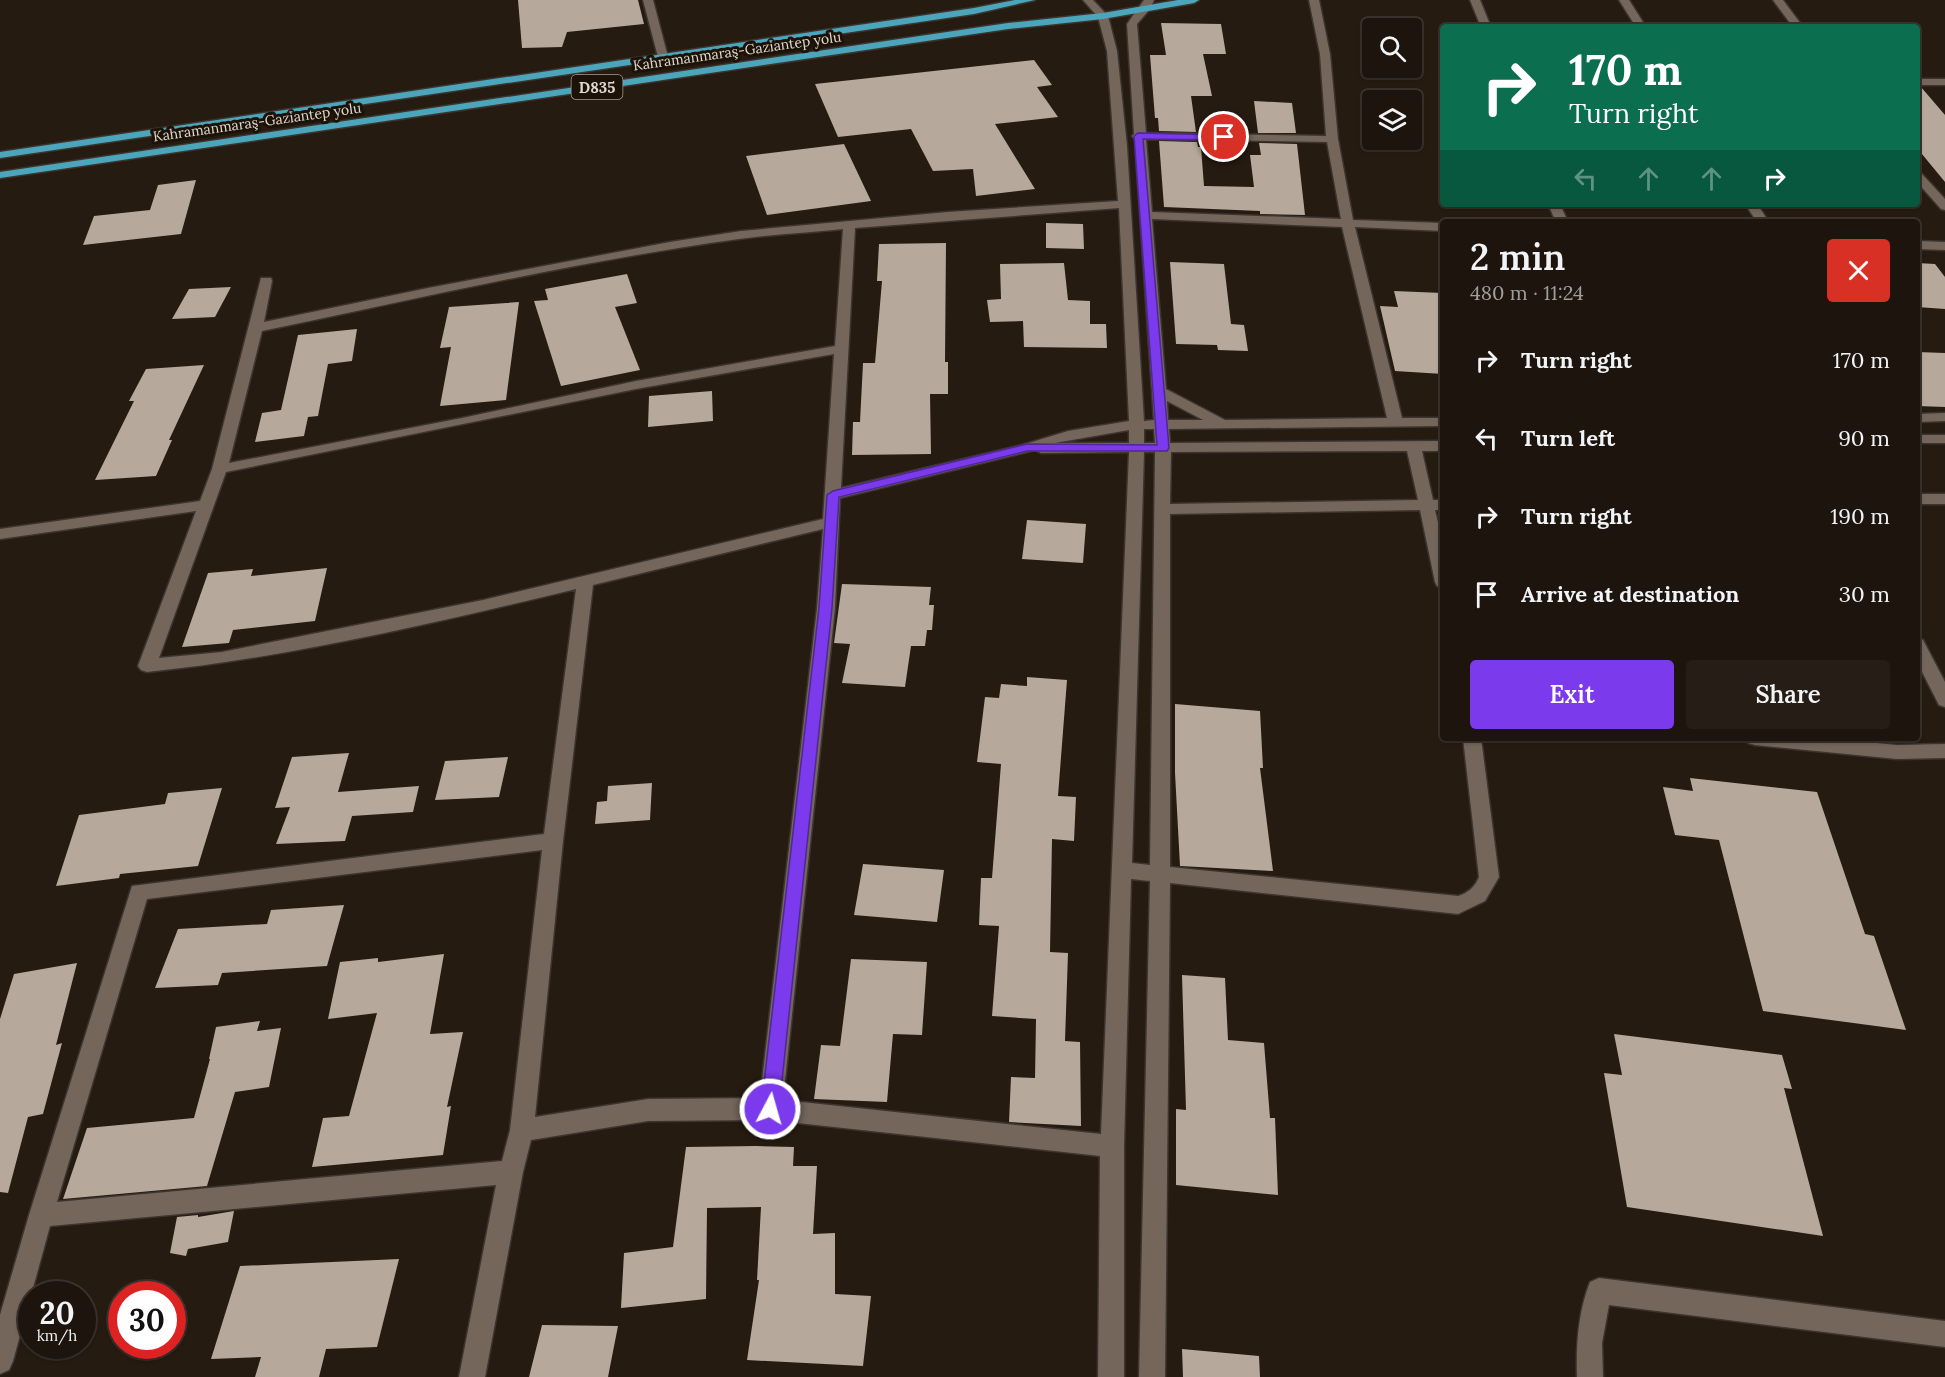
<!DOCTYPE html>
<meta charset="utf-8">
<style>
body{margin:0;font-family:Lora,serif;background:#251d16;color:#f1f3f6;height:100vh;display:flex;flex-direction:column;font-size:22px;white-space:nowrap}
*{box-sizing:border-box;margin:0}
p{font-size:20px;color:#a09e9d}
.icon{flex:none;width:33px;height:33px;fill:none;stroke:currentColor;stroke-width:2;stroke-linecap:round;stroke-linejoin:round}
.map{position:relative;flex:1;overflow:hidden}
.panel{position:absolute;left:1440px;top:219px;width:480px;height:522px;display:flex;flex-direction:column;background:#1c140d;border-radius:6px;box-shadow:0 2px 4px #0004,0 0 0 2px #3a332e}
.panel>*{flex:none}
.hud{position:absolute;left:1440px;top:24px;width:480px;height:183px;border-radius:6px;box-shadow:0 2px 4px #0004,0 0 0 2px #3a332e;background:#0b6e4f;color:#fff;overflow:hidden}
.buttons{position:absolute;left:1362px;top:18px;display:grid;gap:12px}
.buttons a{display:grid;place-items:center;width:60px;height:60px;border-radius:6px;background:#1c140d;box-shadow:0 2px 4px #0004,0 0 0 2px #3a332e;font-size:30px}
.speed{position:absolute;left:18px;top:1281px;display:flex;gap:12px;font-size:30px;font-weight:700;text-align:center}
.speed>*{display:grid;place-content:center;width:78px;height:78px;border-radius:50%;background:#1c140d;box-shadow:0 2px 4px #0004,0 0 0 2px #3a332e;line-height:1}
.speed small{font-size:15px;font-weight:400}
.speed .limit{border:9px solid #d22;background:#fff;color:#111}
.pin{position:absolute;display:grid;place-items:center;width:51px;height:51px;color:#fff;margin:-26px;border:3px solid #fff;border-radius:50%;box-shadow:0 2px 6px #0007}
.me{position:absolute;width:66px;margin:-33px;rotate:6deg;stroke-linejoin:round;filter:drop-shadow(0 0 4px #0008)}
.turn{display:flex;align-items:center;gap:21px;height:126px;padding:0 30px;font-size:27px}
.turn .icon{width:78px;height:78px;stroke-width:2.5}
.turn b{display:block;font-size:42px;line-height:51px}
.lanes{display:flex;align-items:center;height:57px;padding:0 30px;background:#0003;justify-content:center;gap:30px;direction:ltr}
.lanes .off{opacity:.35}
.round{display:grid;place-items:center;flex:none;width:63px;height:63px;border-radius:6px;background:#251d16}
.head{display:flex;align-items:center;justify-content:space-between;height:102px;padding:0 30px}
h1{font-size:36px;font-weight:600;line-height:45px}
.action{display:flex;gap:12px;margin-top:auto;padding:12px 30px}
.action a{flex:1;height:69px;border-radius:6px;background:#7c3aed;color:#fff;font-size:24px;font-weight:600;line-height:69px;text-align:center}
.action a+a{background:#251d16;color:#f1f3f6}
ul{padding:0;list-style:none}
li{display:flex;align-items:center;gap:18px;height:78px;padding:0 30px}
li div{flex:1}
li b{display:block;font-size:22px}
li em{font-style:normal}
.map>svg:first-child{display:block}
.building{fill:#b6a89b}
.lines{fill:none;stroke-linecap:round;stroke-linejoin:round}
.minor-casing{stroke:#3c342f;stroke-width:3}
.highway-casing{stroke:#3c342f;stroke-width:3}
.minor{fill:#74665b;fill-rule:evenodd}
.highway{fill:#4ca6bb;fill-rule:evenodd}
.route{fill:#7c3aed;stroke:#51269a;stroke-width:1.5}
.labels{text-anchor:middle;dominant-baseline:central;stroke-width:6;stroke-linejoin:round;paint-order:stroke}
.far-street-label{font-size:14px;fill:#e0d9d2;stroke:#1c1208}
.shield{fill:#1c1208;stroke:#a59d95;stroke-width:1.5}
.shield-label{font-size:15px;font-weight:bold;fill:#e0d9d2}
</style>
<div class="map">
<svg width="1945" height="1377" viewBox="0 0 1945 1377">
<rect width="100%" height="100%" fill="#261b11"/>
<path class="building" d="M518,0H638L644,24L567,32L562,47L522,48Z
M1161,23L1221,24L1226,54H1203L1212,96H1191L1196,132L1159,131L1158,118H1155L1150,55H1166Z
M1034,60L1052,85L1037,87L1058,117L995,124L1035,189L976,196L973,169L933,171L911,129L838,137L815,84Z
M1917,87H1921L1945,115V182L1917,148Z
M1254,101L1292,103L1296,133H1258Z
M1159,141L1197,142L1198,147H1201L1204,186L1254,187L1250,155H1261L1259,143L1297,144L1305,215L1260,214V211L1164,207Z
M844,144L871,201L767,215L746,156Z
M196,180L181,234L83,245L94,216L150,210L158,185Z
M1046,223L1083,224L1084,249L1046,248Z
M946,243L945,362H948V394H930L931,454L852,455L853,422H860L863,363H875L882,281H877L879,244Z
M1170,262L1224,264L1231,324L1244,325L1248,351L1218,350L1217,345L1176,344Z
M1064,263L1068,300L1090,301V324H1106L1107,348L1024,347L1023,321L990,322L987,300L1001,299L1000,264Z
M1917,263L1935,264L1945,277V309L1917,307Z
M627,274L637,303L615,307L640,370L561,386L534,301L548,300L545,289Z
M231,287L215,317L172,319L189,289Z
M1394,291L1443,293V374L1395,371L1380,306L1398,307Z
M519,302L506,400L440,406L451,347L440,348L449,307Z
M357,329L352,361L328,364L318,416L308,417L304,436L255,442L262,413L281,410L298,335Z
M1917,352L1945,353V407L1917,406Z
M204,365L169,440H172L156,476L95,480L134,401H129L146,369Z
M712,391L713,421L648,427L649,396Z
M1027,520L1086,524L1083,563L1022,559Z
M327,568L315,621L233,630L229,643L182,647L208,573L253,569L251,576Z
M842,584L931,587L929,605H934L932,630H927L925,646H911L905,687L842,683L850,644L834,643Z
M1027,677L1067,680L1058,796L1076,797L1074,841L1052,839L1050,952L1068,953L1065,1041L1080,1042L1081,1126L1009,1122L1011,1077L1035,1078L1036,1019L992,1016L999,926L979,925L981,878H992L1001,764L977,762L985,697L999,698L1001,684L1027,686Z
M1175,704L1260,711L1263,768H1260L1273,871L1180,866L1175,773Z
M349,753L338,792L419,786L413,812L352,816L345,841L276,844L290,807L275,808L292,757Z
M508,757L499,797L435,800L445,761Z
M1690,778L1817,792L1865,934L1874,936L1906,1030L1763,1011L1719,840L1675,835L1663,787L1693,791Z
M652,783L650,820L595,824L597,802L607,801L608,786Z
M222,788L198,866L120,874L119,878L56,886L79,815L165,804L168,793Z
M863,864L944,870L937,922L854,915Z
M344,905L327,966L222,973L218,985L155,988L178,929L267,924L271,910Z
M444,954L430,1034L463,1032L447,1107L451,1106L443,1155L312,1167L323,1118L349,1116L377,1013L328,1019L340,962L378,958V962Z
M851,959L927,962L922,1035L893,1034L887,1102L814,1099L821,1045L840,1046Z
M77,963L56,1045L62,1043L43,1114L28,1117L8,1193L0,1192V1019L14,974Z
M1182,975L1225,978L1228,1040L1264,1043L1270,1118H1275L1278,1195L1176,1185V1109L1186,1110Z
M260,1021L257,1031L281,1028L269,1087L235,1092L207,1186L63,1199L87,1128L194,1118L210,1059H209L216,1027Z
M1614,1034L1782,1055L1792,1089L1784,1088L1823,1236L1627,1207L1604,1073L1622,1075Z
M756,1146L794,1147L793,1166H817L813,1234L835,1233V1294L871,1296L863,1366L747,1360L759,1280H757L761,1207L707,1208L706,1299L621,1308L624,1253L673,1247L686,1147Z
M234,1211L228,1242L188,1249L186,1256L170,1253L177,1217L198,1215V1217Z
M399,1259L377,1347L326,1349L319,1377H255L261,1357L211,1359L240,1266Z
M542,1325L618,1326L608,1377H529Z
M1182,1349L1259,1356L1260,1377H1183Z"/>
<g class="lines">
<defs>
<path id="minor" d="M643,0H653L668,57L667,59L658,57Z
M1083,0H1093L1108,16L1117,51L1127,146L1144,421L1154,420L1135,139L1132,136L1134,134L1127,24L1144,0H1154L1150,9L1137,24L1146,133L1326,136L1320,54L1309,0H1319L1330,54L1338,139L1353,220L1443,223V231L1355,227L1402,418H1443V426L1169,429L1170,443L1443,441V451H1422L1433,500H1443V510H1435L1443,544V588L1437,586L1435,582L1420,510L1170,514V867L1458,896C1468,893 1475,887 1479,877L1463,738H1481L1499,877L1485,901L1458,914L1170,883L1165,1377H1139L1150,881L1131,879L1124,1146V1377H1098L1100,1156L770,1120L648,1121L531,1140L523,1172L485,1377H459L496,1185L50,1226L13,1361L9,1370L0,1374V1315L29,1215L132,886L544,834L576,589C435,623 291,657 147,672L141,670L138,666L196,511L0,539V529L200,501L212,469L261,278H271L272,281L264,322L428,288L670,242L741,231L948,212L1118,201L1107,51L1098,17ZM1146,139L1327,142L1341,219L1152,212ZM1119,208L1129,421L1068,431L1022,445L841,488L855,228ZM1152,219L1342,227L1387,418L1225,420L1166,389ZM843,229L835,346L636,381L462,418L229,463L262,331C420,298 579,261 739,239C773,234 808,233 843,229ZM834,354L823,519L483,600L222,652L159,658L226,472L636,389ZM1167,401L1203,420H1168ZM1144,429H1154L1155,443H1144ZM1129,430V443H1055ZM1035,450L1041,453L1129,452L1101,1134L783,1100L835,608L840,498ZM1407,451L1418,500L1170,504L1171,452ZM1144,452H1155L1150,865L1132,863ZM823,529L817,608L760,1098L648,1099L535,1117L563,841L593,585ZM542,850L510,1130L502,1161L57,1202L147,899Z
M1470,0H1480L1491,27H1481Z
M1619,0H1629L1646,27H1636Z
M1773,0H1783L1803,27H1793Z
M1917,79H1945V85H1917Z
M1917,172L1921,173L1945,199V210L1941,209L1917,182Z
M1548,204H1560L1568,222H1556Z
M1745,204H1757L1769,222H1757Z
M1917,241L1945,242V250L1917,249Z
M1945,413V421L1917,422V414Z
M1917,435H1945V443H1917Z
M1917,494H1945V504H1917Z
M1917,638L1923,640L1945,682V707L1939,705L1917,662Z
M1746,738H1826L1897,745L1945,744V758L1897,759L1755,745L1748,743Z
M1599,1278L1945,1321V1347L1609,1305L1602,1343L1603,1377H1577C1576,1345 1578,1312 1590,1282Z"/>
<path id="highway" d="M1015,0H1035L974,14L0,158V152L974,8Z
M1178,0H1199L1194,3L1103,19L1008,29L0,178V172L1008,23L1103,13Z"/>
</defs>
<use href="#minor" class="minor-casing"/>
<use href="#highway" class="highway-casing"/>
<use href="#minor" class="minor"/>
<use href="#highway" class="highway"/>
</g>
<path class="route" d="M1138,133L1224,135L1229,137L1224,140L1143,139L1169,448L1167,451H1027L839,497L832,608L779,1109L776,1114L770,1117L764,1114L761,1109L819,608L827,495L833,491L1027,444L1157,445L1134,136Z"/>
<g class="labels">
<g class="far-street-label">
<text transform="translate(737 51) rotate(-8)">Kahramanmaraş-Gaziantep yolu</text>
<text transform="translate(257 122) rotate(-8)">Kahramanmaraş-Gaziantep yolu</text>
</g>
<rect class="shield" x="571.5" y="75" width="51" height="24" rx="4.5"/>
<g class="shield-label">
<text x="597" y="87">D835</text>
</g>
</g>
</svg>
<div class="buttons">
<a><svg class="icon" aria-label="search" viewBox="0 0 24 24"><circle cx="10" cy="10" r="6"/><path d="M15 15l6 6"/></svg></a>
<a><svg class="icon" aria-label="layers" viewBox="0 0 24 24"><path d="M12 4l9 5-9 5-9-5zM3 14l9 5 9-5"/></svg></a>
</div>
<div class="speed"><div>20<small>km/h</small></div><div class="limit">30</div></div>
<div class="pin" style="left:1224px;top:137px;background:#d93025"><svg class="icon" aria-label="arrive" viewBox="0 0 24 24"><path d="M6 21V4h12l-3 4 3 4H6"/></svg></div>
<svg class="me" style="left:770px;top:1109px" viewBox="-20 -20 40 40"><circle r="17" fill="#7c3aed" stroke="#fff" stroke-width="3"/><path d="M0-11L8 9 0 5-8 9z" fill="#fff"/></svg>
<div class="hud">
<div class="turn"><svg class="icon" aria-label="right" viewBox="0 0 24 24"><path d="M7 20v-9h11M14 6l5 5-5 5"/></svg><div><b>170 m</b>Turn right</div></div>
<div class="lanes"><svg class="icon off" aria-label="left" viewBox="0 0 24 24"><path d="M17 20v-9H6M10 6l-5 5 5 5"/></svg><svg class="icon off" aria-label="ahead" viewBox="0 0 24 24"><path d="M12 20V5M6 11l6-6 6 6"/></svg><svg class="icon off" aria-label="ahead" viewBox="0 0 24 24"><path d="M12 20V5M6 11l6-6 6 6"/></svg><svg class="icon" aria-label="right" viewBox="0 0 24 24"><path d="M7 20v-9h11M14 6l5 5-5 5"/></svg></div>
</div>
<section class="panel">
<div class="head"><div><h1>2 min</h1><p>480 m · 11:24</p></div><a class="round" style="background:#d93025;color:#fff"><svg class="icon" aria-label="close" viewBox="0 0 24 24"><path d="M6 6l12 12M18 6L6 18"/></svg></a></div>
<ul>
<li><svg class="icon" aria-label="right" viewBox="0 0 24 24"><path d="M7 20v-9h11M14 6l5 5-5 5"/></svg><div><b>Turn right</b></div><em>170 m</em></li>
<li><svg class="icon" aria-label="left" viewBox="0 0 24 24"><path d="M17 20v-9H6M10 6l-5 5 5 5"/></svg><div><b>Turn left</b></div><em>90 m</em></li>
<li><svg class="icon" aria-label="right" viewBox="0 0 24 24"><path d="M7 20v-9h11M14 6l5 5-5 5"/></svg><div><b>Turn right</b></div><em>190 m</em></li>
<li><svg class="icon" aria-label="arrive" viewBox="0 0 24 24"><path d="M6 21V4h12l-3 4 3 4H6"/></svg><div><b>Arrive at destination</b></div><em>30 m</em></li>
</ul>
<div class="action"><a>Exit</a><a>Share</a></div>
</section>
</div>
